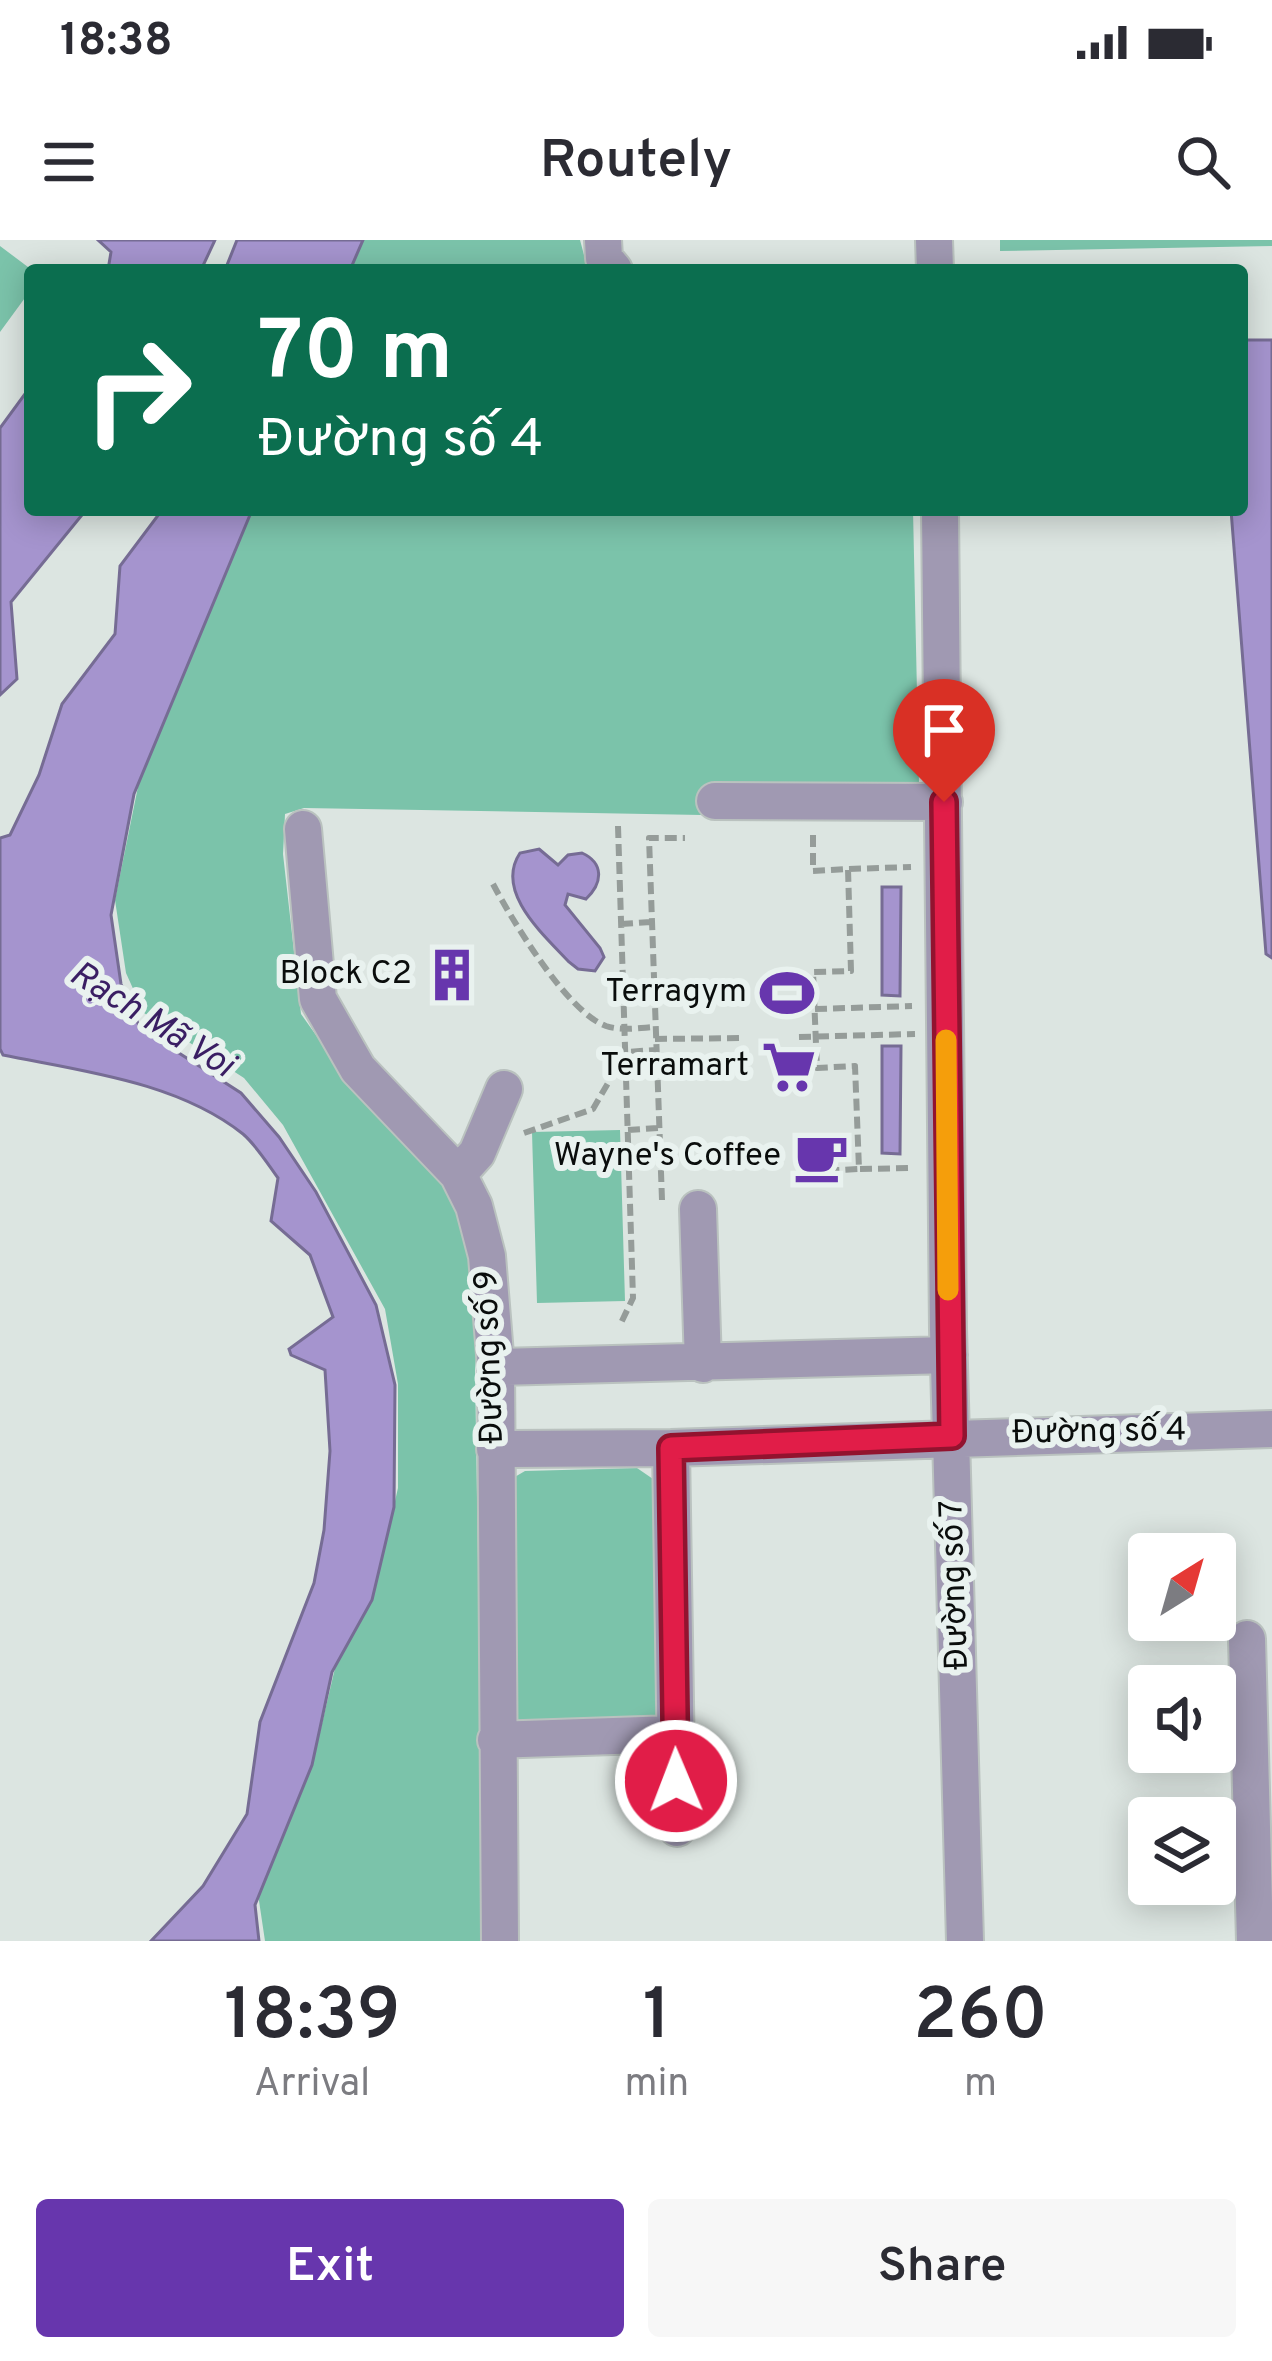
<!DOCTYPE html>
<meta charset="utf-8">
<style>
body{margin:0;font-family:Overpass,sans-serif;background:#f7f7f7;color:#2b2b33;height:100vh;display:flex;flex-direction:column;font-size:45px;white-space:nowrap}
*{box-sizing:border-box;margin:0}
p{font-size:39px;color:#7c7c81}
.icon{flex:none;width:66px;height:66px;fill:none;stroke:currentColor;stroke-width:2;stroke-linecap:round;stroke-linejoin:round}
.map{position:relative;height:1701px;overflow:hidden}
.details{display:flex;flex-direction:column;background:#fff;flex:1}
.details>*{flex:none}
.banner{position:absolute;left:24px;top:24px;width:1224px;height:252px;border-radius:12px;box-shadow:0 6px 30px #0003;background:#0b6e4f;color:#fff;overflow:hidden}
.needle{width:78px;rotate:37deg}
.tools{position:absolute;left:1128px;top:1293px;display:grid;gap:24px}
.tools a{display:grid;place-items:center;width:108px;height:108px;border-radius:12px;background:#fff;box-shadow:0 6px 30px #0003;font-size:60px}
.pin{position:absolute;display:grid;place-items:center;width:102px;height:102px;color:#fff;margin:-123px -51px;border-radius:50% 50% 50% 0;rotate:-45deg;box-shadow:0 0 12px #0007}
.pin .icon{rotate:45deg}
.me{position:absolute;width:132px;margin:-66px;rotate:359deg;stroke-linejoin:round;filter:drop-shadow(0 0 9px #0008)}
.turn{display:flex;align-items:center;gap:42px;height:252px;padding:0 36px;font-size:54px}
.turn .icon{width:156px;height:156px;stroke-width:2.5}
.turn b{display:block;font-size:84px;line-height:102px}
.eta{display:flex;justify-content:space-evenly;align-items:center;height:204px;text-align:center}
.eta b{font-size:72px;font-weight:600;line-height:84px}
.action{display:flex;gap:24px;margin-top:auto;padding:24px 36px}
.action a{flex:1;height:138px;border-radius:12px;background:#6736ad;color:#fff;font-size:48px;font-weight:600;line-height:138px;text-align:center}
.action a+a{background:#f7f7f7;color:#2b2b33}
.status{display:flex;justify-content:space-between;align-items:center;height:84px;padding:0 60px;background:#fff;direction:ltr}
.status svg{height:33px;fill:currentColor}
header{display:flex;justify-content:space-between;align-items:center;height:156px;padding:0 36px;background:#fff;font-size:54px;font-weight:600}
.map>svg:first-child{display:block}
.green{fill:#7bc3aa}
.water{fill:#a594ce;stroke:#766c94;stroke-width:3}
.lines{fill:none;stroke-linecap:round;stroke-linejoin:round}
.minor-casing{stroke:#bac2bf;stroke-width:40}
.path{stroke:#959c99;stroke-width:6;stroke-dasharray:12 6;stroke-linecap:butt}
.minor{stroke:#a099b2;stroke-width:36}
.route-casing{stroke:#92132f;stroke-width:30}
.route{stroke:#e11d48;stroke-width:21}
.slow{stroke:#f59e0b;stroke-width:21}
.labels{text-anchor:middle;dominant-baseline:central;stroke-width:12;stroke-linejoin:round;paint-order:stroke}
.poi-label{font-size:33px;fill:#0a0d0c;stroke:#e9f2ef;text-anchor:end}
.street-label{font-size:33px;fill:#0a0d0c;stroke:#e9f2ef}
.water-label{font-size:36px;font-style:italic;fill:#3a1e63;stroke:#e9f2ef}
</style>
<div class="status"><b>18:38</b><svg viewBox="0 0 49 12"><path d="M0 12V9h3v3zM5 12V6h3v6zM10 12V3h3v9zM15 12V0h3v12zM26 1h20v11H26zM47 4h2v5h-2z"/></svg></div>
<header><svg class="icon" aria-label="menu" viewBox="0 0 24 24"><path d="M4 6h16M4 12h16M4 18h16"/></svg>Routely<svg class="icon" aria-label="search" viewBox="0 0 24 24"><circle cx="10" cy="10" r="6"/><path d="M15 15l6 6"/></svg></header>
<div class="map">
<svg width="1272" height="1701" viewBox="0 0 1272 1701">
<rect width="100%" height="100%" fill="#dce5e1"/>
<path class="green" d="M361,0H580L588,30H348Z
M1000,0H1272V6L1000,11Z
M0,6L32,30L30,51L0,92Z
M251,270H913L919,544L709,547L702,575L304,568L285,574L283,614L301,774L350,843L440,933L458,974L480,1065L475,1130L484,1701H265L258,1654L312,1526L336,1424L381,1322L398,1248V1144L385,1069L283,885L244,838L144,773L126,733L115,660L140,537Z
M620,890L625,1061L537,1063L532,892Z
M637,1228L653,1239L663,1260L659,1479L513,1484V1238L525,1231Z"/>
<path class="water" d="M98,0H215L201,30H108L111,12Z
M237,0H363L350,30H225Z
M1242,100H1272V718L1266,714L1231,270H1242Z
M30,147V270H86L11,362L17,439L0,455V188Z
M162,270H252L134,554L111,675L121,744L140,788L241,853L279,897L316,952L376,1065L395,1145L394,1267L372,1360L332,1432L312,1525L255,1665L259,1701H151L203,1646L247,1574L260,1482L314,1343L324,1290L330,1211L325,1130L291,1115L289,1109L333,1077L310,1015L271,981L278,938C267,923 256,905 243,894C178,842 82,831 3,815L0,809V598L10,595L39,535L62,464L115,394L120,326Z
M539,609L558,625L568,615L582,613C604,623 603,643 586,659L568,654L565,665L600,708L604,717L595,731L578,729L569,722C544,695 494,652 520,613Z
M882,647H901L900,756L882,755Z
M882,806H901L900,914L882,913Z"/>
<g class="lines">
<defs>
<path id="minor" d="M603,0L604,18L614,30
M934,0L935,30
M940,270L948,1089L965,1701
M715,561L944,562
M303,589L318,759L358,829L458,934L474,966L487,1016L496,1127L500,1701
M458,934L477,913L504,849
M698,969L703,1124
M496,1127L949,1115
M671,1208L677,1588
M495,1209L671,1208L1272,1189
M1247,1399L1255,1701
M496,1500L674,1494"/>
</defs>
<use href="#minor" class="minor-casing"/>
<path class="path" d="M618,586L633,1058L620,1085
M813,595V631L848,629L851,731L813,732L817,828L855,826L859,929L823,931
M849,629L911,627
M493,644C512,680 567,772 606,786C621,791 639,788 654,787
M621,684L651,682
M815,769L912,766
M799,797L915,794
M655,799L744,798
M628,890L659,888
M524,893L593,869L626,812L656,810
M860,929L910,928
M662,960L649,598H685"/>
<use href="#minor" class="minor"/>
</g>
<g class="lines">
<defs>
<path id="route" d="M676,1541L671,1208L952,1196L944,562"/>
</defs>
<use href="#route" class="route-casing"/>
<use href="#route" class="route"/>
<path class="slow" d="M946,800L948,1050"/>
</g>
<defs>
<symbol id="building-bare" viewBox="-9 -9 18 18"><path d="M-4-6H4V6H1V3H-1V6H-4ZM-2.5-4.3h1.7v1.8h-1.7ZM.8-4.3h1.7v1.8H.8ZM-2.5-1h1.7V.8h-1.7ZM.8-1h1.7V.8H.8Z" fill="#6736ad" stroke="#e9f2ef" stroke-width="2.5" paint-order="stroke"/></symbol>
<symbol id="stadium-bare" viewBox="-9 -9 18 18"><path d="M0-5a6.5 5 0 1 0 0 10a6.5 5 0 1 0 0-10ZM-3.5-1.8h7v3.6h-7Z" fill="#6736ad" stroke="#e9f2ef" stroke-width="2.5" paint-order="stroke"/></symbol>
<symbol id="supermarket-bare" viewBox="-9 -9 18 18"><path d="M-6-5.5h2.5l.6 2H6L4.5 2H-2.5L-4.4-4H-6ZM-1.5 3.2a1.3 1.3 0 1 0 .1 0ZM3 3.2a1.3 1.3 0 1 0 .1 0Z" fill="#6736ad" stroke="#e9f2ef" stroke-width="2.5" paint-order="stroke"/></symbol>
<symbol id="cafe-bare" viewBox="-9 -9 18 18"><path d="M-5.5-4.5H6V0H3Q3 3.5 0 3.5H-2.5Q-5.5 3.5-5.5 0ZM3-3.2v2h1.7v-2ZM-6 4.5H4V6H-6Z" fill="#6736ad" stroke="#e9f2ef" stroke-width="2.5" paint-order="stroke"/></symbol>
</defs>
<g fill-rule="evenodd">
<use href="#building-bare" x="414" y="697" width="76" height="76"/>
<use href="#stadium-bare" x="749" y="715" width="76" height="76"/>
<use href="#supermarket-bare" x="751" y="789" width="76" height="76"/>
<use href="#cafe-bare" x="783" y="879" width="76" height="76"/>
</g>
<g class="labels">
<g class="poi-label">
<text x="412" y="735">Block C2</text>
<text x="747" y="753">Terragym</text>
<text x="749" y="827">Terramart</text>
<text x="781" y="917">Wayne's Coffee</text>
</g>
<g class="street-label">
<text transform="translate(491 1117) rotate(-92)">Đường số 9</text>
<text transform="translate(1099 1193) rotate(-1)">Đường số 4</text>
<text transform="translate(956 1345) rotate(-92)">Đường số 7</text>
</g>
<g class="water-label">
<text transform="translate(151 781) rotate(32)">Rạch Mã Voi</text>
</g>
</g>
</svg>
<div class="tools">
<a><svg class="needle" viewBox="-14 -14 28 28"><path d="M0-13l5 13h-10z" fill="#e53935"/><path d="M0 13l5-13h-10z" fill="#7c7c81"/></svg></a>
<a><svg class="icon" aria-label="sound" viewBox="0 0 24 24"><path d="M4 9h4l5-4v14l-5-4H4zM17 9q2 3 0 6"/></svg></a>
<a><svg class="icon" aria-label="layers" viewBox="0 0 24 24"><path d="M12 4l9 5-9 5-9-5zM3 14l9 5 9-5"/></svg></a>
</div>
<div class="pin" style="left:944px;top:562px;background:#d93025"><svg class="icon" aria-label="arrive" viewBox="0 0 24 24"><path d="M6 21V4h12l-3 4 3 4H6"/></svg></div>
<svg class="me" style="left:676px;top:1541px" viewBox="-20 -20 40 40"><circle r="17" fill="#e11d48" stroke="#fff" stroke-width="3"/><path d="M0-11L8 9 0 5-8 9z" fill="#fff"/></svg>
<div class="banner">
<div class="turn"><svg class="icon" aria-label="right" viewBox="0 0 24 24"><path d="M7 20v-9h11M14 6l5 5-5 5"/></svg><div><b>70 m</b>Đường số 4</div></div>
</div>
</div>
<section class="details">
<div class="eta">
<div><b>18:39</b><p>Arrival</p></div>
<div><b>1</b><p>min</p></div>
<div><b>260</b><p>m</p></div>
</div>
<div class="action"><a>Exit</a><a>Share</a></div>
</section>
